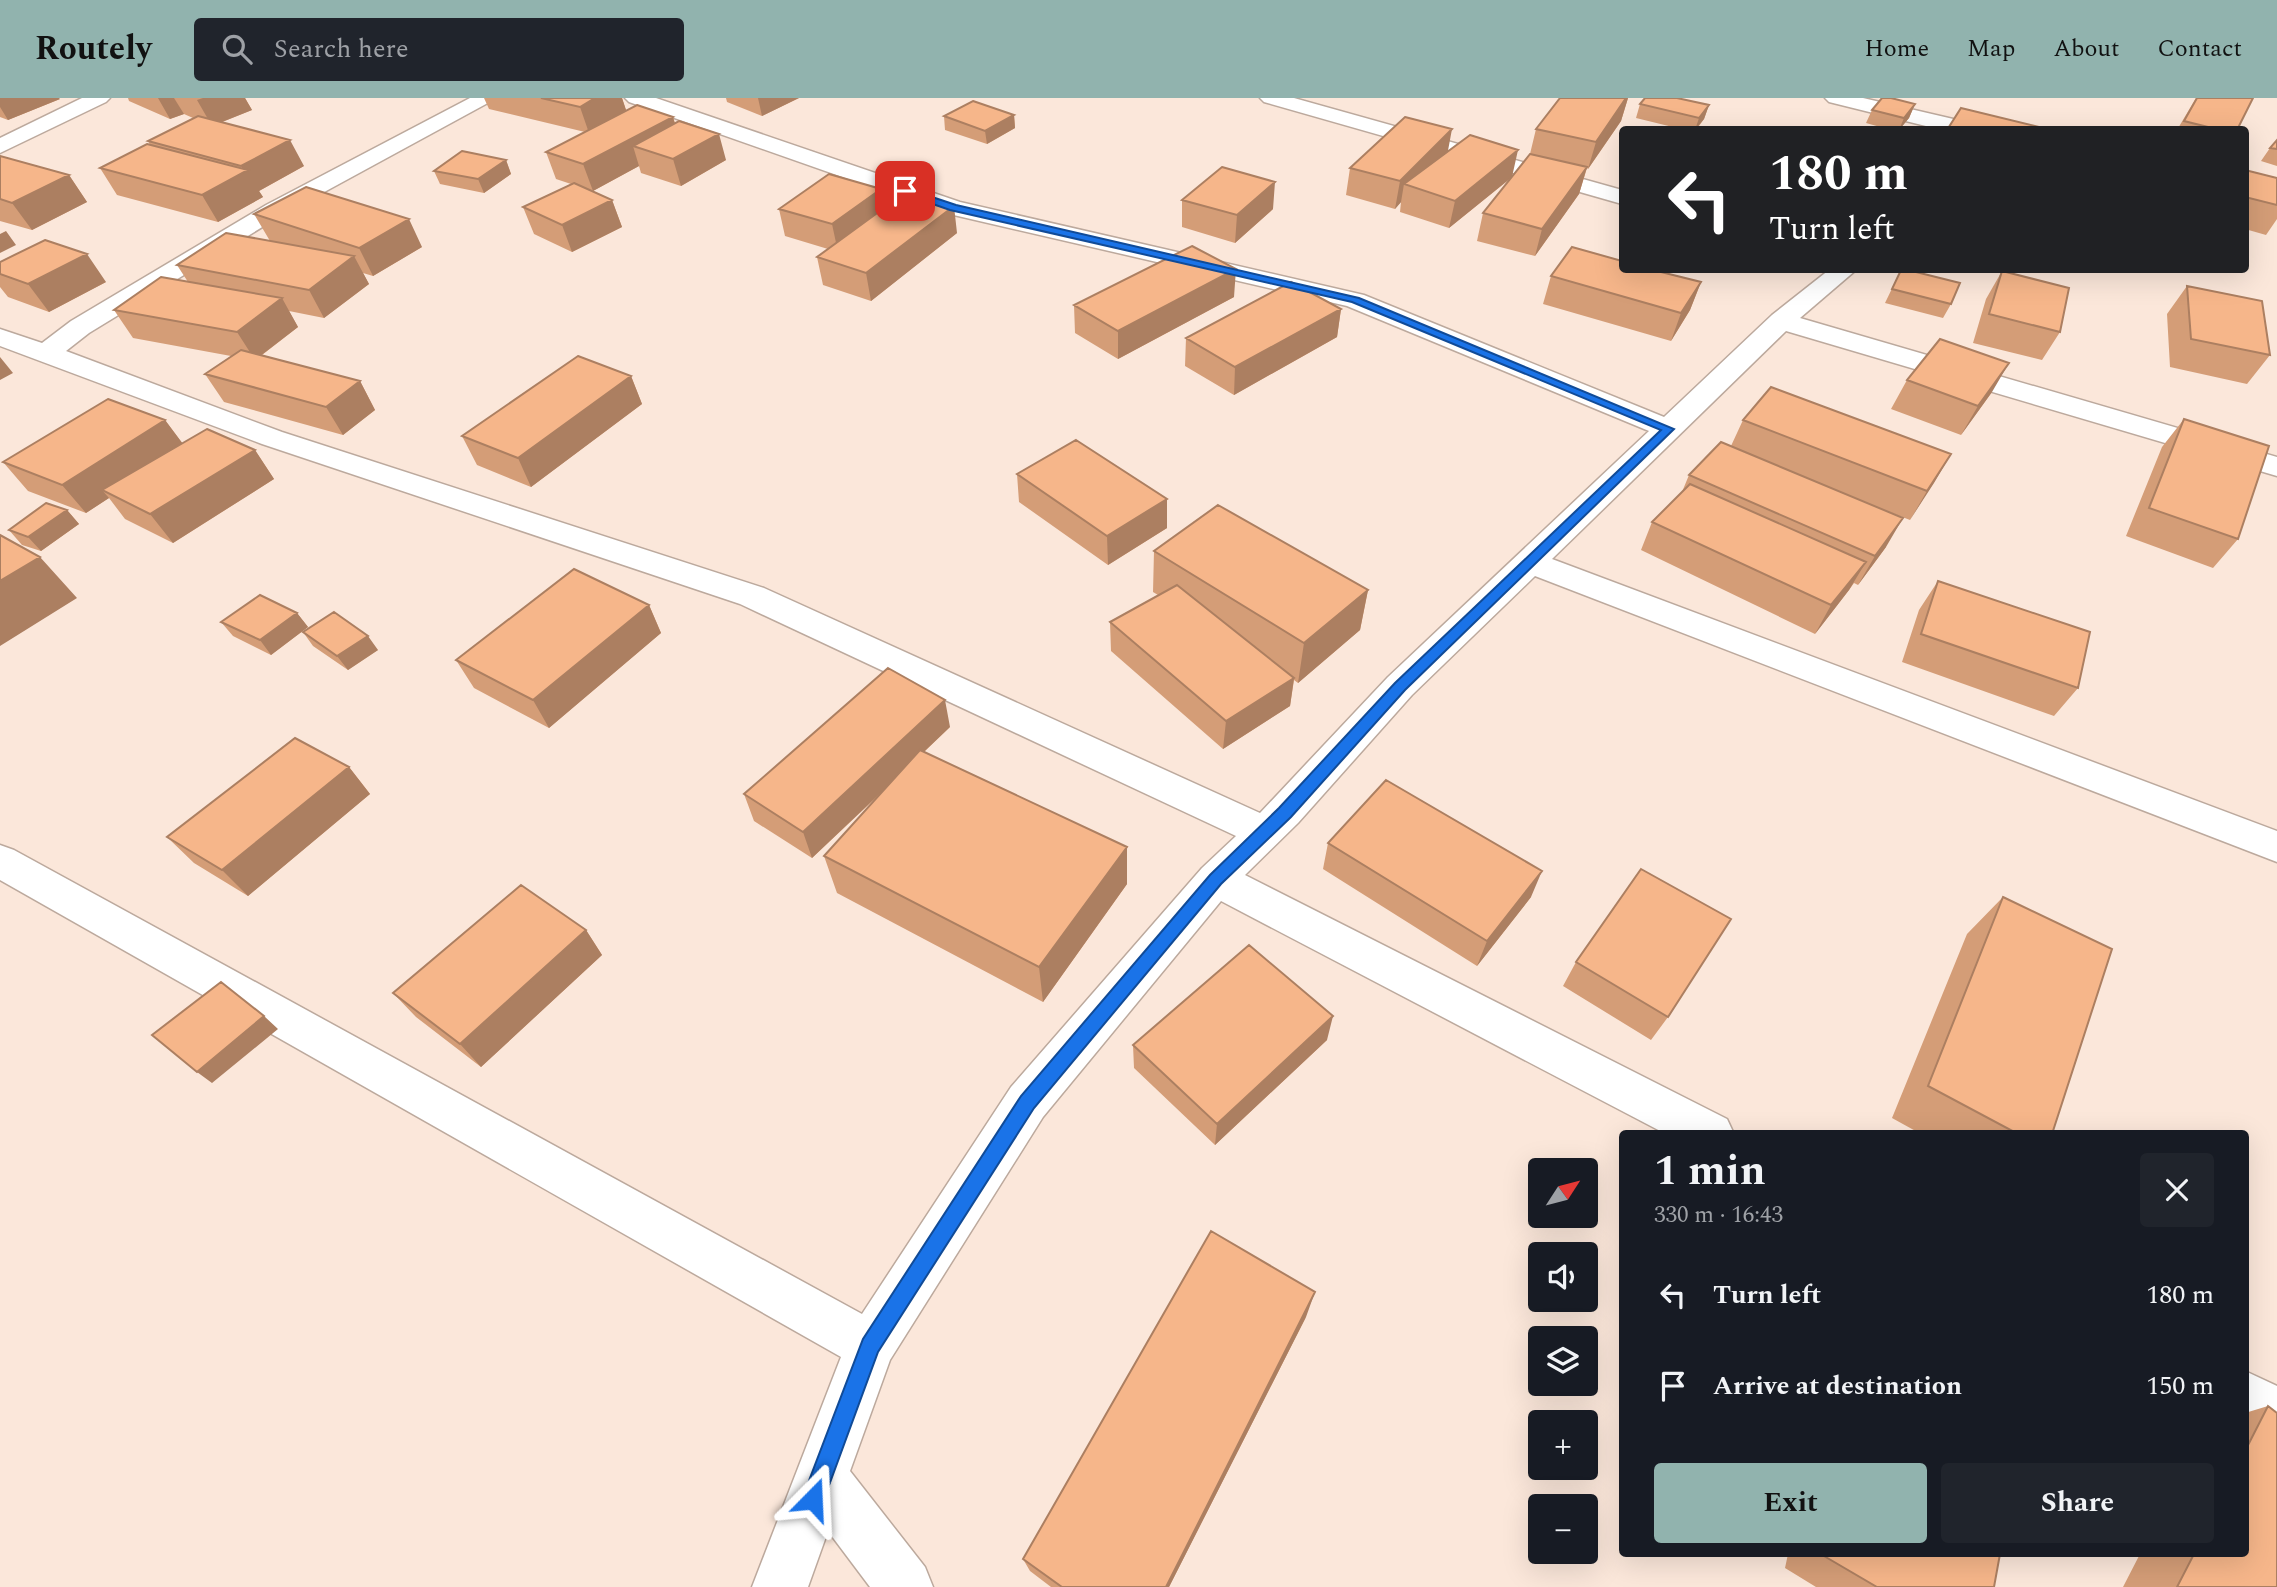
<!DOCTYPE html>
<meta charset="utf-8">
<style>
body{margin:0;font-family:Spectral,serif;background:#20242c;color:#f1f3f6;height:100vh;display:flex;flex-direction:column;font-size:26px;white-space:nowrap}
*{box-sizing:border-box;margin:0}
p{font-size:23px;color:#9ea1a6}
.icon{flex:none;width:38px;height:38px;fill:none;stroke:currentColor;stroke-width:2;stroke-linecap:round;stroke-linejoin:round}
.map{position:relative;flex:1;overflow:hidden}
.panel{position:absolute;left:1619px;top:1032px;width:630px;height:427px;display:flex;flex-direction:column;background:#171b24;border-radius:7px;box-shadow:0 7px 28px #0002}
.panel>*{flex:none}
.top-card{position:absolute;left:1619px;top:28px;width:630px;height:147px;border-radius:7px;box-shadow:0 7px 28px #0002;background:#202124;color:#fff;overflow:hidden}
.needle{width:46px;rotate:54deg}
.tools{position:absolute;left:1528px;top:1060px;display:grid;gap:14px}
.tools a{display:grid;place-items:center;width:70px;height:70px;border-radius:7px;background:#171b24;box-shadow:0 7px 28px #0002;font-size:35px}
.pin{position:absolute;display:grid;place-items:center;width:60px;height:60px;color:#fff;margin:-30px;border-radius:14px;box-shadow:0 4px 10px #0006}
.me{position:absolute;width:77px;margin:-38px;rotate:21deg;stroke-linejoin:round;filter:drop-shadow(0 0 5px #0008)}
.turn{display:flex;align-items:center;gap:24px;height:147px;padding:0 35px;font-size:32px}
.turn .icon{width:91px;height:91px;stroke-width:2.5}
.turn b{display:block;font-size:49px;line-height:60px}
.round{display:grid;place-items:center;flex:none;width:74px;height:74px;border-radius:7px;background:#20242c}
.head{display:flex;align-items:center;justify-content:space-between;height:119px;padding:0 35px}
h1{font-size:42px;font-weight:700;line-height:52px}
.action{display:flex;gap:14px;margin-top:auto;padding:14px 35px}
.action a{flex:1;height:80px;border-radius:7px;background:#91b3ae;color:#111;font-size:28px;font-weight:700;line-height:80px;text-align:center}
.action a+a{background:#20242c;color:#f1f3f6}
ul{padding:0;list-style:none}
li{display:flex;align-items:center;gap:21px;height:91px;padding:0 35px}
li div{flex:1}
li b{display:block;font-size:26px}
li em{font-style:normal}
header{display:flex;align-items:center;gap:42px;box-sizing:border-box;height:98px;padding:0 35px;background:#91b3ae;color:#111}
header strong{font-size:33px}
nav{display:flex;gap:38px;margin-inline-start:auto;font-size:24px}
.search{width:490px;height:63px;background:#20242c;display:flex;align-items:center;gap:18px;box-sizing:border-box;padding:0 24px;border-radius:7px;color:#9ea1a6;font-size:26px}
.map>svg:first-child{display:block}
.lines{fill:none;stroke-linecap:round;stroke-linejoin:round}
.street-casing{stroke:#bca99d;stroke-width:3}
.street{fill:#fff;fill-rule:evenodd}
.wall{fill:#d49d77}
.shaded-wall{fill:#ac7f61}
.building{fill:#f6b68a;stroke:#ac7f61;stroke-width:2}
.route{fill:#1a73e8;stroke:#114b97;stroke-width:2}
</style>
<header>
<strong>Routely</strong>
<div class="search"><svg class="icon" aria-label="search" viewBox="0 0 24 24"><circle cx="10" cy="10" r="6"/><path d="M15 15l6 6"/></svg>Search here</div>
<nav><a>Home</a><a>Map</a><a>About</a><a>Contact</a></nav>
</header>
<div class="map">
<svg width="2277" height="1489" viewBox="0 0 2277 1489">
<rect width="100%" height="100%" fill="#fbe7da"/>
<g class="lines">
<defs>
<path id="street" d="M82,0H110L106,4L0,55V40Z
M470,0H497L282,117L89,235L66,253L282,334L764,490L1260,715L1388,579L1649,333L1347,208L945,115L629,4L625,0H656L960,104L1364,197L1664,319L1772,217L1829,172H1856L1800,220L2277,359V378L1786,233L1552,461L2277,733V764L1535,478L1412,597L1298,725L1245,777L1727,1021L1734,1036H1666L1221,803L1043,1019L890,1262L850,1373L925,1469L933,1489H870L828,1433L808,1489H752L841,1259L0,782V747L14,752L862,1216L1011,989L1202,770L1236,738L740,506L262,346L0,248V231L42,245L71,223L266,107Z
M1260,0H1294L1622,92V106L1264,4Z
M1825,0H1863L1979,27L1982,32H1942L1829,4Z
M2245,1273L2277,1288V1341L2245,1327Z"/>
</defs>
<use href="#street" class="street-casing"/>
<use href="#street" class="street"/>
</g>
<path class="wall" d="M0,0L60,1L8,22L0,19Z
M128,0H245L252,12L222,24L304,68L259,93L263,99L218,124L117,97L100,70L150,47L148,43L193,20L184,16L170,21L129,3Z
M484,0H622L626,12L616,18L673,19L675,25L726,62L681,88L641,75L639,68L593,93L612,102L622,129L572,154L534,136L523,109L571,86L556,81L546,54L585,34L489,11Z
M726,0H799L762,18L727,4Z
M1560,0H1628L1621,23L1588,71L1587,70L1579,96L1535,158L1477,143L1483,115L1511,80L1449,130L1400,114L1401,104L1395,111L1346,97L1350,70L1448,53L1512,78L1530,56L1536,31Z
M2196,0H2253L2237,32H2177Z
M1640,6L1709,7L1704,21L1696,32H1685L1636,20Z
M1915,6L1909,20L1899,32H1891L1866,25L1872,12Z
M1014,17L1015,30L987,46L945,32L944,18Z
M2277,42V68L2261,63L2270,50Z
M0,58L69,77L87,104L32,132L0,123Z
M506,62L511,76L484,95L440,86L434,73Z
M2245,72L2277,80V121L2266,137L2245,131Z
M1182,102L1273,111L1235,145L1182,129Z
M884,110L957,135L871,203L823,187L817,159L828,151L785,138L779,111Z
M254,116L422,149L373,178L363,175L369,186L324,220L289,213L298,229L262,257L360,283L375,312L343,337L224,304L205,276L231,258L133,240L114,212L188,184L177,167L270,143Z
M0,164L106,184L49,214L8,199L0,189Z
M1901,172L1951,206L1943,220L1885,205Z
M2002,173L2060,234L2042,262L1973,245L1986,201Z
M1551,178L1701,184L1690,212L1671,243L1543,206Z
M2187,188L2270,257L2247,286L2170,269L2167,216Z
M1234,199L1118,261L1075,235L1074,207Z
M1341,211L1337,239L1234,297L1185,268L1186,240Z
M631,278L642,306L531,389L477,367L462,338Z
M1907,282L1992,294L1961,337L1891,311Z
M2184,321L2238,441L2213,470L2126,438L2162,349Z
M165,322L182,345L255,352L274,381L173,445L125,421L109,400L86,415L28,393L3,364Z
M1743,322L1951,356L1910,422L1856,401L1886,449L1858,487L1854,485L1849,492L1815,536L1641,452L1652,424L1682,394L1689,377L1731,348Z
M1017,376L1167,430L1108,467L1019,404Z
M67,412L79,426L41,453L22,447L9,432Z
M1154,453L1368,492L1360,532L1298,585L1294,582L1290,608L1223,651L1111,553L1110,524L1158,497L1153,494Z
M1938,483L2078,590L2054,618L1902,564L1919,512Z
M649,507L661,535L549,630L474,590L456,562Z
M297,515L308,529L271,557L233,538L221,524Z
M303,534L378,552L348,572L313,548Z
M950,629L924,654L1127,749V786L1043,904L837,795L824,758L880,696L812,760L754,723L744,696Z
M349,669L370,696L248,798L194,765L167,739Z
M1328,745L1531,799L1477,868L1323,771Z
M2003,799L2052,1036H1921L1892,1020L1967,836Z
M586,832L602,857L481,969L416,919L393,895Z
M1576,864L1668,919L1651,942L1563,888Z
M1327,942L1215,1047L1134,970L1133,947Z
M1306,1219L1169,1489H1051L1030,1473L1023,1461Z
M2268,1308L2277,1489H2123L2140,1456H2245V1315Z
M1788,1456H2000L1994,1489H1816L1785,1470Z"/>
<path class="shaded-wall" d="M0,0H59L60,1L8,22L0,9Z
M158,0H174L184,16L170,21Z
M203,0H245L252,12L212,28L197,2Z
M595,0H622L626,12L589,35L580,9Z
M758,0H799L762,18Z
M1626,0H1628L1621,23L1588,71L1596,44Z
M1915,6L1909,20L1899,32L1904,20Z
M1709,7L1704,21L1695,32L1699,20Z
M1014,17L1015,30L987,46L985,33Z
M673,19L680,45L633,48L639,68L593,93L583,66Z
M1452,31L1447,58L1404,86L1401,104L1395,111L1400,83Z
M719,36L726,62L681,88L673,61Z
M290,42L304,68L259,93L263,99L218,124L202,97L244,74L241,68Z
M1518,52L1512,79L1449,130L1455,103Z
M506,62L511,76L484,95L478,81Z
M1587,69L1579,96L1535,158L1542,131Z
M69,77L87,104L32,132L12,105Z
M1275,84L1273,111L1235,145L1237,117Z
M881,91L885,118L838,154L832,126Z
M612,102L622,129L572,154L562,127Z
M954,108L957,135L871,203L866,175Z
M409,121L422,149L373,178L359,150Z
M6,133L16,147L0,155V136Z
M87,156L106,184L49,214L28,186Z
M354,158L369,186L324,220L309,192Z
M1236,171L1234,199L1118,261V233Z
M1701,184L1690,212L1671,243L1681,215Z
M282,200L298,229L255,262L237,234Z
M1341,211L1337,239L1234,297L1235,269Z
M0,259L13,275L0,282Z
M2009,265L1992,294L1961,337L1978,308Z
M631,278L642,306L531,389L518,360Z
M360,283L375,312L343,337L326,309Z
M165,322L186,350L102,392L109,400L86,415L62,387Z
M255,352L274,381L173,445L150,416Z
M1951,356L1934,385L1910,422L1927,393Z
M1167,401V430L1108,467L1107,438Z
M67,412L79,426L41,453L28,439Z
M1903,420L1886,449L1858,487L1875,458Z
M40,459L77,500L0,548V483Z
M1866,464L1849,492L1815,536L1831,507Z
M1368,492L1360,532L1298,585L1304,545Z
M649,507L661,535L549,630L533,602Z
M297,515L308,529L271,557L260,542Z
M368,538L378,552L348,572L337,558Z
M1294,580L1290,608L1223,651L1226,623Z
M945,602L950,629L812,760L803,734Z
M349,669L370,696L248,798L222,772Z
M1127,749V786L1043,904L1039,869Z
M1542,773L1531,799L1477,868L1487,843Z
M586,832L602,857L481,969L460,946Z
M264,918L278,931L212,985L197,974Z
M1333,918L1327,942L1215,1047L1217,1026Z
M1315,1194L1306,1219L1169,1489H1166Z"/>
<path class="building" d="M541,0H595L580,9Z
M1560,0H1626L1596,44L1536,31Z
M1645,0H1677L1709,7L1699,20L1640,6Z
M1882,0H1891L1915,6L1904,20L1872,12Z
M2197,0H2253L2237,32H2220L2184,23Z
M973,3L1014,17L985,33L944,18Z
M637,7L673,19L583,66L546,54Z
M1961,10L2051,32H1947Z
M198,18L290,42L241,68L148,43Z
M1405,19L1452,31L1400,83L1350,70Z
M679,23L719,36L673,61L633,48Z
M1470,37L1518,52L1455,103L1404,86Z
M2277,42V51L2270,50Z
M147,46L248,72L202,97L100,70Z
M462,53L506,62L478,81L434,73Z
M1530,56L1587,69L1542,131L1483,115Z
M0,58L69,77L12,105L0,101Z
M1222,69L1275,84L1237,117L1182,102Z
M2245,72L2277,80V107L2245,99Z
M829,76L881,91L832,126L779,111Z
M574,85L612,102L562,127L523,109Z
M306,89L409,121L359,150L254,116Z
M906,94L954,108L866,175L817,159Z
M226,135L354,158L309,192L177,167Z
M45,142L87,156L28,186L0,176V164Z
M1192,148L1236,171L1118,233L1074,207Z
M1572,149L1622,163V172H1653L1701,184L1681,215L1551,178Z
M1901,172H1908L1960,185L1951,206L1892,191Z
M2002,173L2069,190L2060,234L1989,216Z
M161,179L282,200L237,234L114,212Z
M1291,184L1341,211L1235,269L1186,240Z
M2187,188L2262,203L2270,257L2191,241Z
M1940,241L2009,265L1978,308L1907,282Z
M241,252L360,283L326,309L205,276Z
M578,258L631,278L518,360L462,338Z
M1771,289L1951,356L1927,393L1743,322Z
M108,301L165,322L62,387L3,364Z
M2184,321L2269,348L2238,441L2149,410Z
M207,331L255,352L150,416L102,392Z
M1076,342L1167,401L1107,438L1017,376Z
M1721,344L1903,420L1875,458L1689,377Z
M1690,386L1866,464L1831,507L1652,424Z
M46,405L67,412L28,439L9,432Z
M1218,407L1368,492L1304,545L1154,453Z
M0,437L40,459L0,483Z
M574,471L649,507L533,602L456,562Z
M1938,483L2090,534L2078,590L1921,536Z
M1177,487L1294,580L1226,623L1110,524Z
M260,497L297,515L260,542L221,524Z
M334,514L368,538L337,558L303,534Z
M888,570L945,602L803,734L744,696Z
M295,640L349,669L222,772L167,739Z
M920,652L1127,749L1039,869L824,758Z
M1386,682L1542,773L1487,843L1328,745Z
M1641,771L1731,821L1668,919L1576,864Z
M521,787L586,832L460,946L393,895Z
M2003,799L2112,851L2052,1036H2018L1928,988Z
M1249,847L1333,918L1217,1026L1133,947Z
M221,884L264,918L197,974L152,937Z
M1211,1133L1315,1194L1166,1489H1062L1023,1461Z
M2268,1308L2277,1315V1489H2177L2194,1456H2245V1353Z
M1824,1456H2000L1994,1489H1877L1824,1458Z"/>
<path class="route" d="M905,90L956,107L1359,200L1674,331L1405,592L1291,719L1221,786L1034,1010L878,1254L824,1401L821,1409L813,1413L805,1409L802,1401L863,1241L1021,998L1210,777L1279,710L1395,585L1661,332L1352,204L950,112L901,95Z"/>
</svg>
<div class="tools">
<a><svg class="needle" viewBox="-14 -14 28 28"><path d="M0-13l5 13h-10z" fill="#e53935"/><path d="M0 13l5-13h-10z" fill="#9ea1a6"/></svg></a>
<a><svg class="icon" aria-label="sound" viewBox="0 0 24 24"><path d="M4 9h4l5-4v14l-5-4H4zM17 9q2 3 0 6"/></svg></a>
<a><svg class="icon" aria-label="layers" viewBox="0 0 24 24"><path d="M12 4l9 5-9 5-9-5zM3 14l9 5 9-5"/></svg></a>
<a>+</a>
<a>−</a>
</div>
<div class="pin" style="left:905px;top:93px;background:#d93025"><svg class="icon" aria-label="arrive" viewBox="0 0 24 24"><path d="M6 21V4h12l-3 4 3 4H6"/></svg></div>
<svg class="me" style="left:813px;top:1401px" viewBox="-20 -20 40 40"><path d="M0-17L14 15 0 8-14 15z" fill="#1a73e8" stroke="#fff" stroke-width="4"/></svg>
<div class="top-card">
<div class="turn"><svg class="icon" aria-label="left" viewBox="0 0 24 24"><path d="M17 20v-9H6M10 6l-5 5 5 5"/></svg><div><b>180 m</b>Turn left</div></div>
</div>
<section class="panel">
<div class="head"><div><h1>1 min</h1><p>330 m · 16:43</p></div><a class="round"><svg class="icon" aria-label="close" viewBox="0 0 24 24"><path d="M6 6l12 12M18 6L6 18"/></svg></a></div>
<ul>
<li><svg class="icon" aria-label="left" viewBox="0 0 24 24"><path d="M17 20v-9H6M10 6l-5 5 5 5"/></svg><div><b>Turn left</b></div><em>180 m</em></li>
<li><svg class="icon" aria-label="arrive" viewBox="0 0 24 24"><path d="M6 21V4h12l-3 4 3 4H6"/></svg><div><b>Arrive at destination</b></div><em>150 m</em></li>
</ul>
<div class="action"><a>Exit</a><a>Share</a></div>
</section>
</div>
